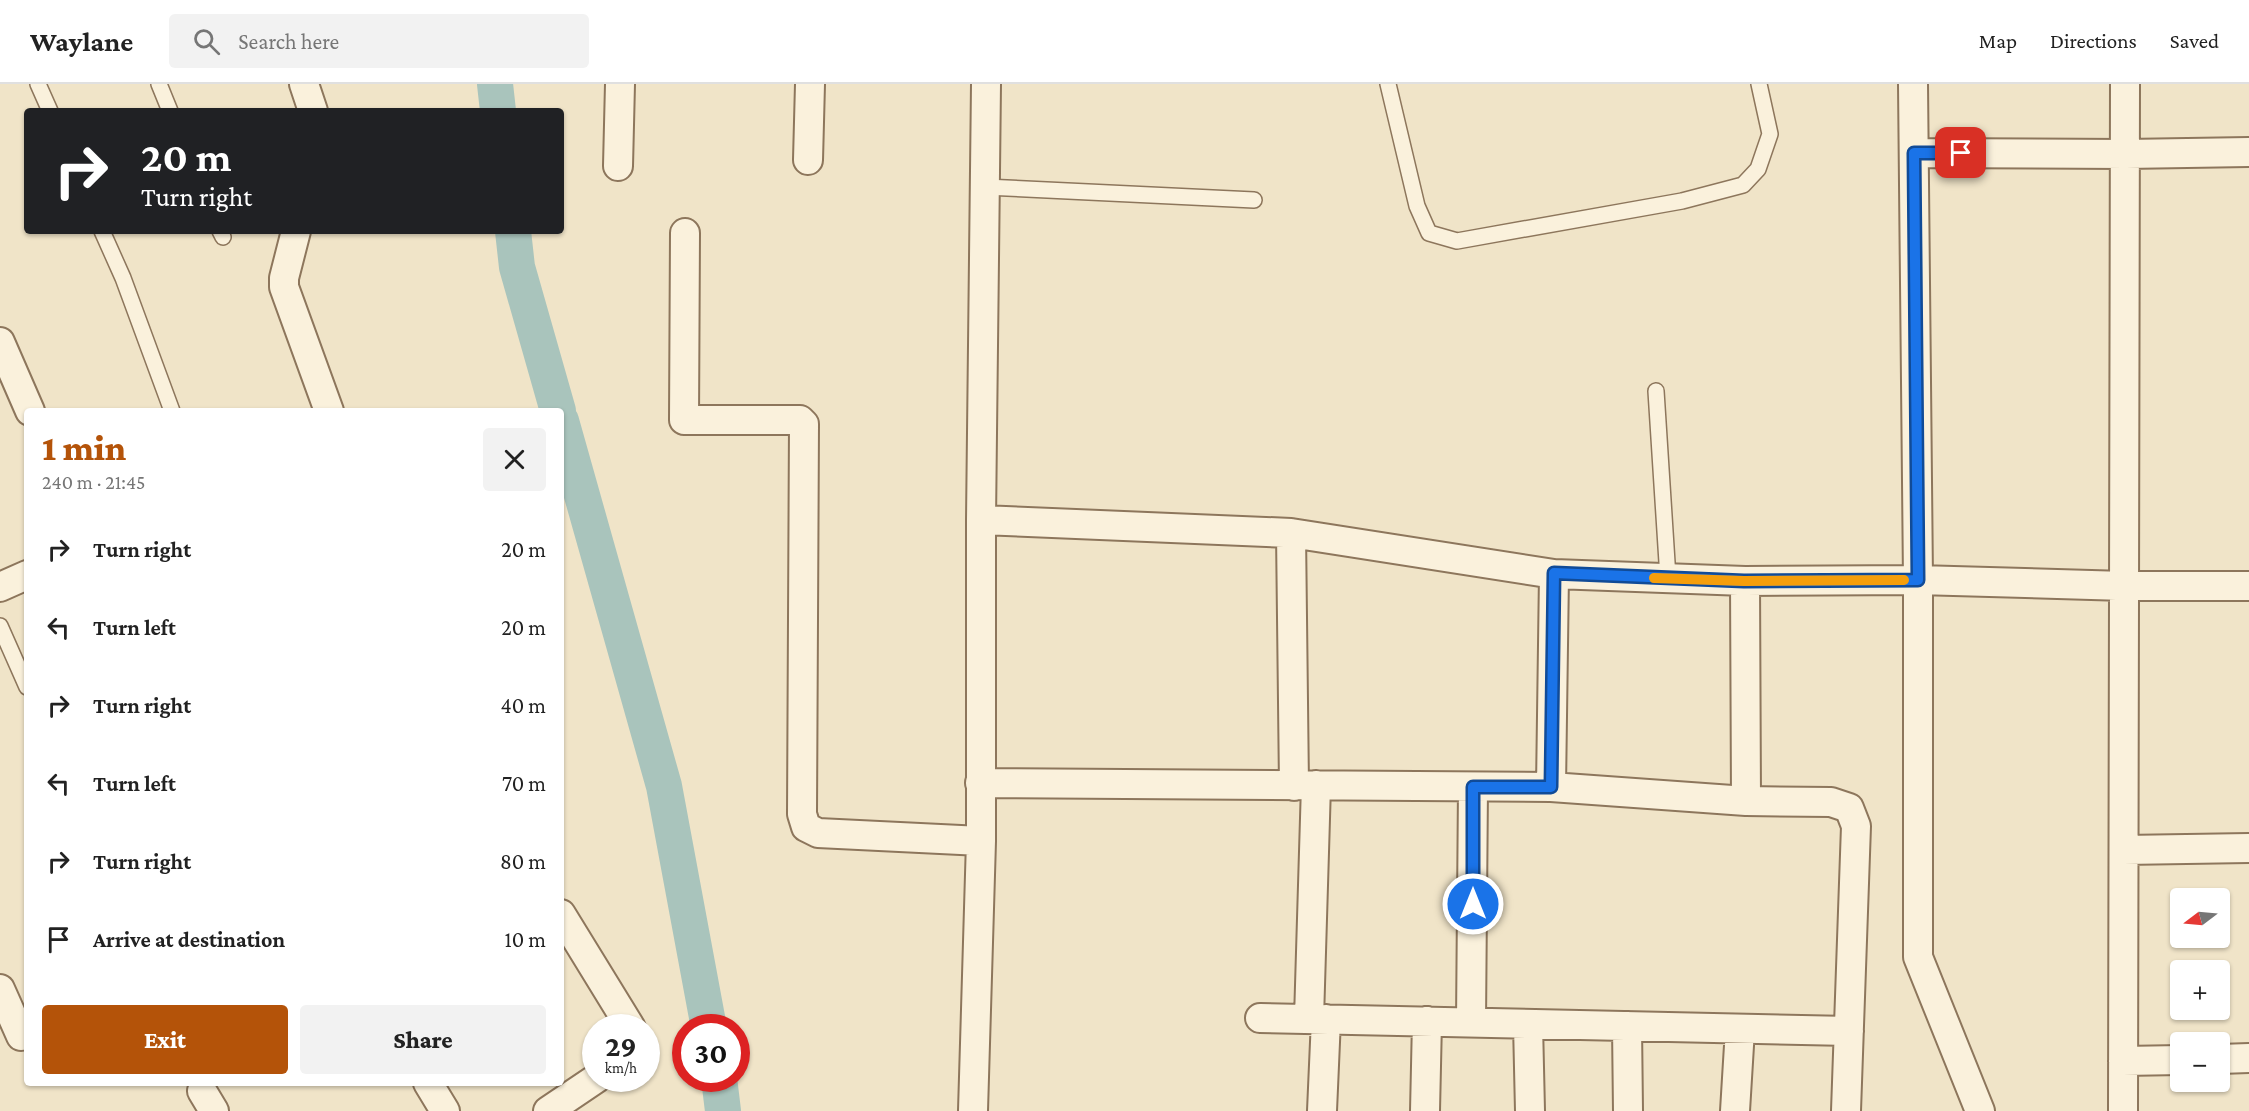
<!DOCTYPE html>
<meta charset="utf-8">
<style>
body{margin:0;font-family:"Crimson Pro",serif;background:#f2f2f2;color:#222;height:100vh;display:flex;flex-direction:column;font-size:22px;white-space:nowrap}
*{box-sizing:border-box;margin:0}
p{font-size:20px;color:#767676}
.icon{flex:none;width:33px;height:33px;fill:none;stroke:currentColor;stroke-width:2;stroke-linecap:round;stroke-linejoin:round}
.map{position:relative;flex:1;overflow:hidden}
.panel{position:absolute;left:24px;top:324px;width:540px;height:678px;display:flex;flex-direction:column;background:#fff;border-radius:6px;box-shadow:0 2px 4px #0004}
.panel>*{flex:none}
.top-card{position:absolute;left:24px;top:24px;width:540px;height:126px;border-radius:6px;box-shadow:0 2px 4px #0004;background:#202124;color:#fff;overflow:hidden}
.needle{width:39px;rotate:254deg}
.buttons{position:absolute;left:2170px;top:804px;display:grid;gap:12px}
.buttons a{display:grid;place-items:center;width:60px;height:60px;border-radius:6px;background:#fff;box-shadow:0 2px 4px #0004;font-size:30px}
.speed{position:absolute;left:582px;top:930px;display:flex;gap:12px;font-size:30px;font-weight:700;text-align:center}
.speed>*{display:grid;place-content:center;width:78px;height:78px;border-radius:50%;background:#fff;box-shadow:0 2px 4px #0004;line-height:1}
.speed small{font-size:15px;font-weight:400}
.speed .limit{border:9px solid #d22;background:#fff;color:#111}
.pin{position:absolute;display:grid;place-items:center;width:51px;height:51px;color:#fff;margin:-26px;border-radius:12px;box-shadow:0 3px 9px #0006}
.me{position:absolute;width:66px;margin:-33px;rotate:0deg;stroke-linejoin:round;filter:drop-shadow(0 0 4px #0008)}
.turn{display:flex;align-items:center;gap:21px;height:126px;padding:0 18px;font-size:27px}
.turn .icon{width:78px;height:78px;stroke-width:2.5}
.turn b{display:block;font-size:42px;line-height:51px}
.round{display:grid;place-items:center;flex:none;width:63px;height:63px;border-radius:6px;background:#f2f2f2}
.head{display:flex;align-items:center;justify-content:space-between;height:102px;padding:0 18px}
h1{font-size:36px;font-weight:800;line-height:45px;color:#b45309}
.primary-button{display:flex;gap:12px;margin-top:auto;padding:12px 18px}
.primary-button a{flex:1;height:69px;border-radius:6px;background:#b45309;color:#fff;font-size:24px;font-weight:800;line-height:69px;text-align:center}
.primary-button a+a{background:#f2f2f2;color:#222}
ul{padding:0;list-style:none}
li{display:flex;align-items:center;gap:18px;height:78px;padding:0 18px}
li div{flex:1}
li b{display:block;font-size:22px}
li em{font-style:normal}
header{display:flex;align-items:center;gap:36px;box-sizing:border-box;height:84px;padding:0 30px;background:#fff;border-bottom:2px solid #e0e0e0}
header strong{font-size:28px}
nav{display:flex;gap:33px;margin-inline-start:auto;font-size:21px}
.search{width:420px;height:54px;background:#f2f2f2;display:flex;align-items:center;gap:15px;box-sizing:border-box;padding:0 21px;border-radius:6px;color:#767676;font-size:22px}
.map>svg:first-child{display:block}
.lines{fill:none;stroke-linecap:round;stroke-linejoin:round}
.canal{stroke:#a9c4bc;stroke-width:36}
.lane-casing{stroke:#8d765c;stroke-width:18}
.street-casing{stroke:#8d765c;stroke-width:32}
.lane{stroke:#faf1dc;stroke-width:15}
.street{stroke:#faf1dc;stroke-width:28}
.route-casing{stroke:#114b97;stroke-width:15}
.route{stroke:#1a73e8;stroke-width:10}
.slow{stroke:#f59e0b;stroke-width:10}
</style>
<header>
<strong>Waylane</strong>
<div class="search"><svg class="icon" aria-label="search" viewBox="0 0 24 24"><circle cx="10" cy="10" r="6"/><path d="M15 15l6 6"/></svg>Search here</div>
<nav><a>Map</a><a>Directions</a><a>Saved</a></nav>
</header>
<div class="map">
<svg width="2249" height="1027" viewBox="0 0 2249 1027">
<rect width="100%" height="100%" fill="#f0e4c8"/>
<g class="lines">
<path class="canal" d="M495,0L498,27
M513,147L517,183L558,327
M561,337L664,702L709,944
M719,994L723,1027"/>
<defs>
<path id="lane" d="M38,0L50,27
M159,0L170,27
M1388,0L1417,122L1429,149L1457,157L1682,117L1743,101L1758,85L1770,50L1759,0
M985,103L1254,116
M102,147L123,194L172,327
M220,147L223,153
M1656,307L1668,494
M0,542L27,603"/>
<path id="street" d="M304,0L313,27
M1913,0L1918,496V873L1980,1027
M1914,69L2126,70L2249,68
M808,76L810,0
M618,82L620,0
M296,147L284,194V203L329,327
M685,149L684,336H800L804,340L802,730L806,743L818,749L981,757
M0,258L30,327
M981,436L1291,449L1554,490L1745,497L1918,496L2125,502H2249
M1291,449L1294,702
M1745,497L1746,717
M0,503L27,491
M980,699L1551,703L1746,717L1831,718L1849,724L1856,742L1846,1027
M1551,703L1554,490
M2124,766L2249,764
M561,830L631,944
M0,905L21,952
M1260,934L1849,947
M1309,935L1316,701
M1471,938L1473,703
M1528,940L1530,1027
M1627,942L1628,1027
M2220,975L2249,974
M2123,977L2181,976
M428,999L445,1027
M202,1007L214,1027
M548,1027L597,994
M973,1027L981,757V436L986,0
M1322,1027L1326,935
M1425,1027L1427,937
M1735,1027L1740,945
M2123,1027L2125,0"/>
</defs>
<use href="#lane" class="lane-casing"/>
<use href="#street" class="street-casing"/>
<use href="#lane" class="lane"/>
<use href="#street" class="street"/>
</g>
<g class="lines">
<defs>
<path id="route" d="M1473,820V703H1551L1554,489L1744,497L1918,496L1914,69H1961"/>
</defs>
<use href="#route" class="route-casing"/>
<use href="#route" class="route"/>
<path class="slow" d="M1654,494L1744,497L1904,496"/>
</g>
</svg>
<div class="buttons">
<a><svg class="needle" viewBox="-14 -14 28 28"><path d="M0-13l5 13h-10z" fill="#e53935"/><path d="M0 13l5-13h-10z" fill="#767676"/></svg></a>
<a>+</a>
<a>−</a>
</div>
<div class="speed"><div>29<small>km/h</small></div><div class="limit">30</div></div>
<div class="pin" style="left:1961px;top:69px;background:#d93025"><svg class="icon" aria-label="arrive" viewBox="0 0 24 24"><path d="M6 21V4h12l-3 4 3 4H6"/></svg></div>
<svg class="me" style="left:1473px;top:820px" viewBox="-20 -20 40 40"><circle r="17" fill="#1a73e8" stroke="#fff" stroke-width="3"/><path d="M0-11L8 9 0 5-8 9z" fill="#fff"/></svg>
<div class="top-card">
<div class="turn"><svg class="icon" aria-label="right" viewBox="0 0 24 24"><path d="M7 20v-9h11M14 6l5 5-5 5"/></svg><div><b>20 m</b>Turn right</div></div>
</div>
<section class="panel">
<div class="head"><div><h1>1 min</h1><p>240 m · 21:45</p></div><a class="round"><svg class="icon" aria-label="close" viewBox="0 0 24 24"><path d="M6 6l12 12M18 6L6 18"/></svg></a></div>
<ul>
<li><svg class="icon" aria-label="right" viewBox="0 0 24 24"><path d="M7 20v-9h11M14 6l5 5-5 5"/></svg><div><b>Turn right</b></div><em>20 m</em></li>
<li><svg class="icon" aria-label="left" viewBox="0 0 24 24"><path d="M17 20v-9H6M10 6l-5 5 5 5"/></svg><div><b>Turn left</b></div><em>20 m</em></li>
<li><svg class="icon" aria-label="right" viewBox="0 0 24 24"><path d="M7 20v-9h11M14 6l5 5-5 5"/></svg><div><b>Turn right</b></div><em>40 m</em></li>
<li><svg class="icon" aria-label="left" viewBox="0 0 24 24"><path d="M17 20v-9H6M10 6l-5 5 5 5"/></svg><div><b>Turn left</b></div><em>70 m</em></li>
<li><svg class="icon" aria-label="right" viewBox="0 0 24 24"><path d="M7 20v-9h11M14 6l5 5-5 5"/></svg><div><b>Turn right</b></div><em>80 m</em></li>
<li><svg class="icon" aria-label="arrive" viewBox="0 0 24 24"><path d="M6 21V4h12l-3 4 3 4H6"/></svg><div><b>Arrive at destination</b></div><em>10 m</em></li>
</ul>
<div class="primary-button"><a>Exit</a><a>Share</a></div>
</section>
</div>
